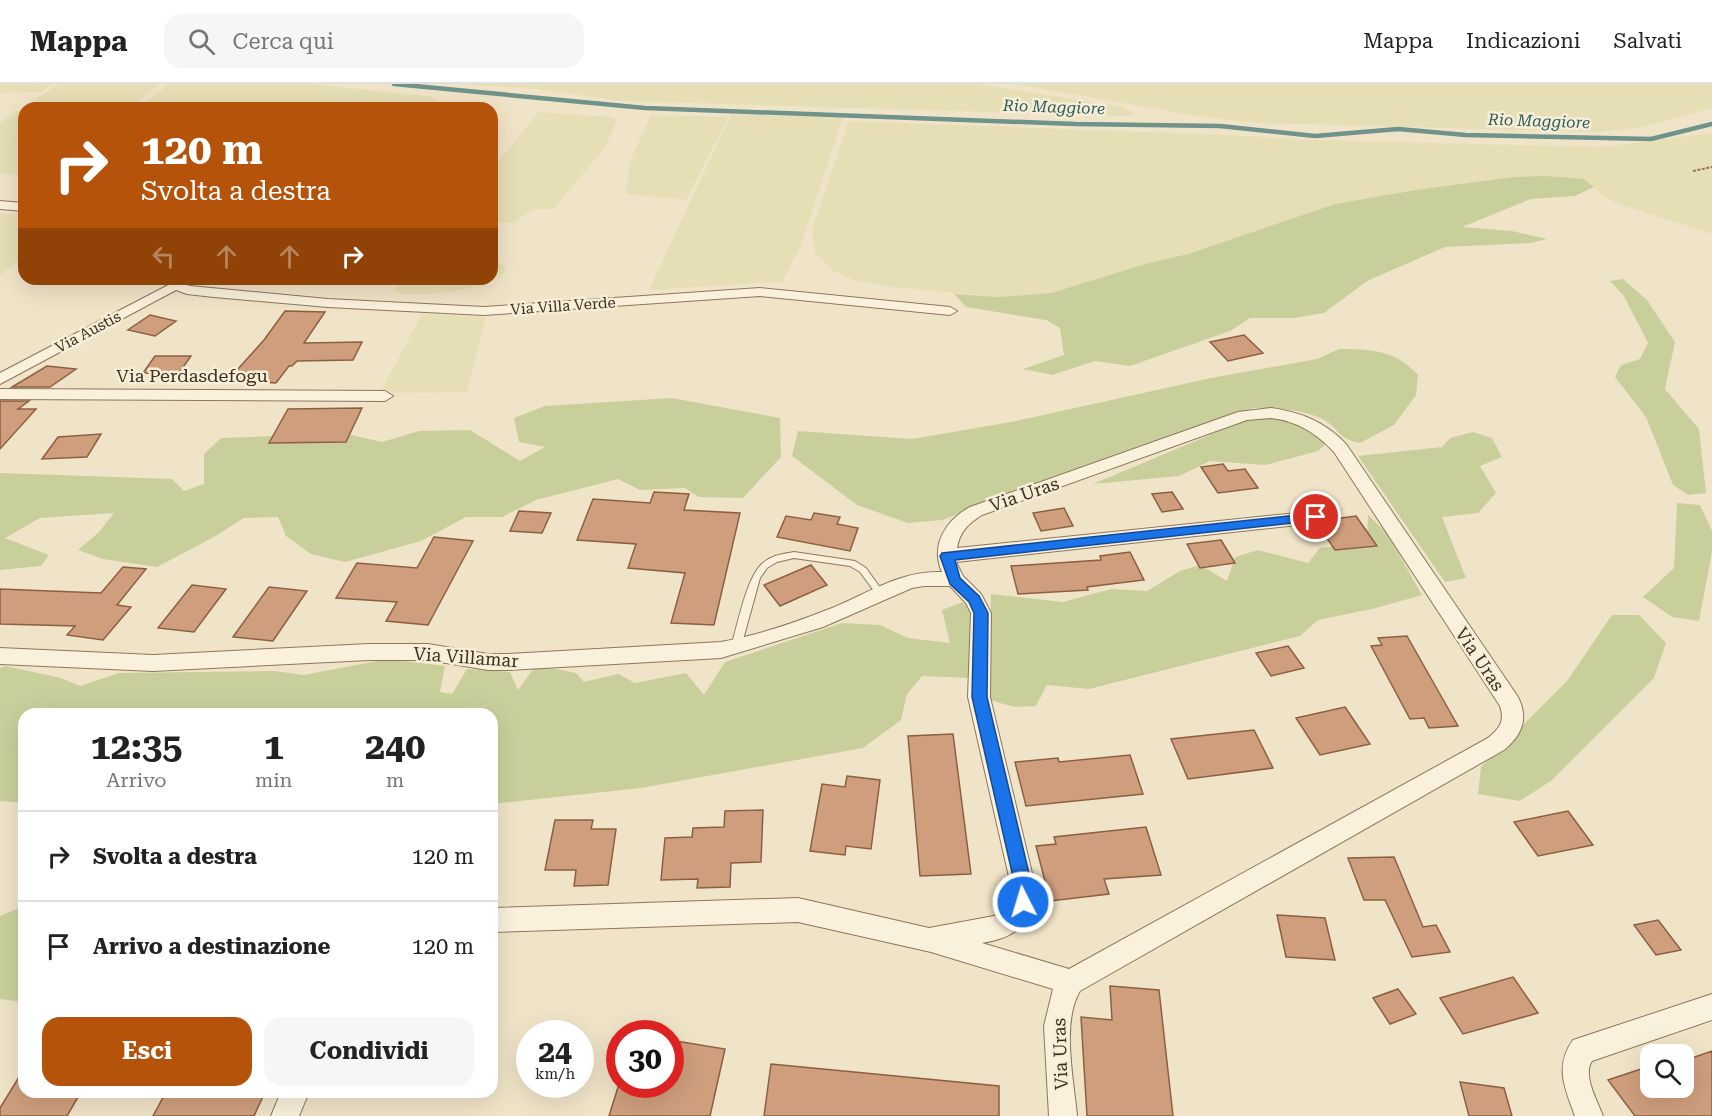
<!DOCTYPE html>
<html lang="it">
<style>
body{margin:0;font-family:"Roboto Serif",serif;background:#f6f6f6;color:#222;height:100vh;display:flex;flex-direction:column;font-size:22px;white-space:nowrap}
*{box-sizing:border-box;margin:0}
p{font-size:20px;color:#767676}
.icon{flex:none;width:33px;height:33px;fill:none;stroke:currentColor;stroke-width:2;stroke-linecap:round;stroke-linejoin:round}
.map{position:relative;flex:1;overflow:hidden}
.side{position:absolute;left:18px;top:624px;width:480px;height:390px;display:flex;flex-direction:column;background:#fff;border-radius:18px;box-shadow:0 6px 24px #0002}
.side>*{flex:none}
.guide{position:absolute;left:18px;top:18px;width:480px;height:183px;border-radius:18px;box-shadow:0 6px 24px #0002;background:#b45309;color:#fff;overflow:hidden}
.buttons{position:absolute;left:1640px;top:960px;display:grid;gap:12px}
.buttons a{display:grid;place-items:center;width:54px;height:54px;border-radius:12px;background:#fff;box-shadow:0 6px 24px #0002;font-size:30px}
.speed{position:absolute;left:516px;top:936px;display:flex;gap:12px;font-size:30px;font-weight:700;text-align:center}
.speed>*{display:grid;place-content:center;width:78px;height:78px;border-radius:50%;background:#fff;box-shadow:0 6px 24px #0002;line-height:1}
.speed small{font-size:15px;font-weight:400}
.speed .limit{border:9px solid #d22;background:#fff;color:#111}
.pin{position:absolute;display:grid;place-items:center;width:51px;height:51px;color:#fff;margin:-26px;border:3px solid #fff;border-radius:50%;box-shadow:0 2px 6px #0007}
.me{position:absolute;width:66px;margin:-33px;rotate:355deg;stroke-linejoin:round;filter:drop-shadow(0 0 4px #0008)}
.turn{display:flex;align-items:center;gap:21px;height:126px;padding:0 24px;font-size:27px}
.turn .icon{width:78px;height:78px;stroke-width:2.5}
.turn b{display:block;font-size:42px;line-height:51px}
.lanes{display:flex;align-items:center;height:57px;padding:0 24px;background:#0003;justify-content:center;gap:30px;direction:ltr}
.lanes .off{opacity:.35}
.eta{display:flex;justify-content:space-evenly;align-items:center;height:102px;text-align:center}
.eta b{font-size:36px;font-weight:700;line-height:42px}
.cta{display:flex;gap:12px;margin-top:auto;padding:12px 24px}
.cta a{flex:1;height:69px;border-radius:18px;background:#b45309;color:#fff;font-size:24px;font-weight:700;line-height:69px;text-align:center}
.cta a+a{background:#f6f6f6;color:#222}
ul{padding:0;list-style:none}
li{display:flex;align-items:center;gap:18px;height:90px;padding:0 24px;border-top:2px solid #e0e0e0}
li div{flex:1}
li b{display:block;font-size:22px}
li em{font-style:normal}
header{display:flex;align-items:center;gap:36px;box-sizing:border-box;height:84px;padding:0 30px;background:#fff;border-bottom:2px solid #e0e0e0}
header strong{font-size:28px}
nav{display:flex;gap:33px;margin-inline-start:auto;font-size:21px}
.search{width:420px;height:54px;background:#f6f6f6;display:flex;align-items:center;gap:15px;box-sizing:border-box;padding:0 21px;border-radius:18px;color:#767676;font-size:22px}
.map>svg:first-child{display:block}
.farmland{fill:#e6deb5}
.green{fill:#c9cf9b}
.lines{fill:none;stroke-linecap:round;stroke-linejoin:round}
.stream{stroke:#6f938a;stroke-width:4.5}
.building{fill:#cf9f7d;stroke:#8d5f41;stroke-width:1.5}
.lane-casing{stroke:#8d765c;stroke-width:2}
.street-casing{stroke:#8d765c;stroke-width:2}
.path{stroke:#8d765c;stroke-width:2;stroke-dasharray:3 1.5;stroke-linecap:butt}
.lane{fill:#faf1dc;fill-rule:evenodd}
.street{fill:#faf1dc;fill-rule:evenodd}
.route{fill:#1a73e8;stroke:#114b97;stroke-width:1.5}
.labels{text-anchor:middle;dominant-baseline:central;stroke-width:5;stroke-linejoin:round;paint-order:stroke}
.far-street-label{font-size:15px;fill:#3d2e20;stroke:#f7eed8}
.far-water-label{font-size:16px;font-style:italic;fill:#2f5d5a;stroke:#f7eed8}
.street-label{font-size:18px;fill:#3d2e20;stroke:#f7eed8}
</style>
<header>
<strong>Mappa</strong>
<div class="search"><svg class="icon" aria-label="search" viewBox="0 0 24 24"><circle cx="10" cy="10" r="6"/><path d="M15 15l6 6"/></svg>Cerca qui</div>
<nav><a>Mappa</a><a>Indicazioni</a><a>Salvati</a></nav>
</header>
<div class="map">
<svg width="1712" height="1032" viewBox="0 0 1712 1032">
<rect width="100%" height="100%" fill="#f0e4c8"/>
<path class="farmland" d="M0,0H53L41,8L0,9Z
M58,0H160L128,24H24V91L0,90V39Z
M169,0H312L433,13L437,17L431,24H137Z
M454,0H978L1124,23L1136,31L1119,32L622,17L537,5Z
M1015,0H1712V24L1638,44L1596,48L1258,39L1197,32Z
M539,28L609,33L617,36L605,64L553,125H533L514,139L492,138V85Z
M651,31L728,33L686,116L626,110L630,77Z
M731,31L843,33L800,163L782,198L649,206Z
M849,37L1230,51L1312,56L1603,63L1712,49V150L1616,119L1605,113L1584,95L1513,93L1416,106L1335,120L1188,170L1149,179L1051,209L998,213L892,203L855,196L835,188L815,169L812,146Z
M0,129L24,132V172L0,191Z
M492,176L504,181L506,187L488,198L452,208L428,210H401L395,207L402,195H492Z
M422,230L486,233L467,308L380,309Z"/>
<path class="green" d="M1544,92L1584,95L1594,103L1575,112L1531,115L1462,143L1512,147L1547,155L1530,159L1445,163L1367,197L1324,229L1294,234H1250L1230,247L1130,282L1095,277L1052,291L1023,285L1064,271L1060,244L1046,236L966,223L954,210L998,213L1051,209L1149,179L1188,170L1335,120L1416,106L1513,93Z
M1623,195L1647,216L1675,258L1665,305L1699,345L1706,409L1688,411L1673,401L1646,333L1615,293L1621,281L1640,275L1648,259L1624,212L1610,197Z
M1339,265C1371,265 1396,266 1418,291L1416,311L1394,341L1360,359C1336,354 1340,345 1324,336C1303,325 1276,324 1253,324L942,436L908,439L857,421L792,372L798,347L912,355L1011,338L1211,294L1317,275Z
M672,314L780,334L781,373L743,414L699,413L685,404L640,406L618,395L536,416L502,433H466L421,457L345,478L311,470L286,452L278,433L244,434L214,453L157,483L103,475L78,466L99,448L114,429L40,434L5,454L49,471L41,482L0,486V389L172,395L184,407L204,400V370L221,354L327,350L351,351L382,358L419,347L470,346L520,377L545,363L519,358L514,334L545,322Z
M1272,333L1292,336L1327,359L1318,367L1265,381L1210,377L1179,392L1093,400L1248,335Z
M1473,348L1492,354L1502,373L1480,382L1496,409L1478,429L1442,433L1466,494L1445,498L1358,372L1442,363L1450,354Z
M1677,419L1700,421L1712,447V468L1699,537L1672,533L1643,513L1674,484Z
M1368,431L1387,449L1422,511L1376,524L1318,536L1300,552L1089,605L1047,601L1036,622L1015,623L989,616L991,510L1063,518L1111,505L1147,507L1180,487L1200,481L1227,497L1235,473L1258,466L1308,479L1320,464L1367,458Z
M963,518L973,530L969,594L922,592L907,610L901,636L863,664L641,704L492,720V630H24V719L0,717V584L5,582L61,594L80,602L119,589L275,587L304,591L387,575L445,582L440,608L452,610L467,585L510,588L518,606L536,581L576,589L584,598L618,590L635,599L686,589L704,611L725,578L842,539L880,541L908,554L950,559L942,526Z
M1612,531H1639L1666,559L1654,594L1552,696L1520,717L1478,710L1481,683L1567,597Z
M24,822V918L0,915V832Z"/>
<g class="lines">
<path class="stream" d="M394,0L645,24L1075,40L1220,42L1315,52L1398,45L1466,51L1651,55L1712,40"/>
</g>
<path class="building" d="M285,227L325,228L304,259L362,258L353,276L297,277L292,282H289L276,299L228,296L264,256Z
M150,231L176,237L155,252L128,246Z
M1244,251L1263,269L1228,277L1210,258Z
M155,272H191L179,289H143Z
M47,282L76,285L50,303H12Z
M0,317H29L18,325H36L0,365Z
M362,324L346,358L269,359L288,325Z
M101,350L87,373L42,375L58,353Z
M1223,380L1228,387L1245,385L1258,404L1218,409L1201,383Z
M654,408L689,410L684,426L740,429L714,541L671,539L685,489L628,484L636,460L577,456L593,415L650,419Z
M1172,408L1183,425L1162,428L1152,410Z
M1064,424L1073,442L1041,447L1033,429Z
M519,427L551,429L542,449L510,447Z
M814,429L840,433L837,440L858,444L850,467L777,453L786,432L811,436Z
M1356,432L1377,462L1335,466L1318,441L1326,436Z
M434,453L473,457L428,541L386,537L397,518L336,514L357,479L417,484Z
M1221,456L1235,479L1200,484L1187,460Z
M1130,468L1144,496L1087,503L1088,506L1018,510L1011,482L1101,476L1100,472Z
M811,481L827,501L780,522L764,501Z
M123,483L146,485L117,521L131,523L103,556L67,551L75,542L0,540V505L101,509Z
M192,501L226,505L194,548L158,544Z
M269,503L307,507L273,557L233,553Z
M1407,552L1458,642L1429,644L1424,634L1410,635L1371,562L1382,561L1378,554Z
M1288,562L1304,584L1271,592L1256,569Z
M1345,623L1370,660L1320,671L1296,634Z
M1254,646L1273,684L1188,695L1171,655Z
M953,650L971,790L920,792L908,652Z
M1130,671L1143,710L1026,722L1015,678L1058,674L1059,678Z
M847,692L880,696L871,765L846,762L845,771L810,767L822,700L845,703Z
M763,726L761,778L731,779L730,803L697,804L698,795L661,796L665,754L692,753L693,744L724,743L725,727Z
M1568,727L1593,761L1538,772L1514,738Z
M555,736H593L591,745H616L608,801L574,802L576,786H545Z
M1146,743L1161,791L1104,795L1109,810L1050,817L1036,762L1056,760L1054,753Z
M1394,773L1423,843L1436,841L1450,868L1412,873L1385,816H1364L1348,774Z
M1277,831L1325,834L1335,876L1286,873Z
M1658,836L1681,866L1656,871L1634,841Z
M1513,893L1538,929L1463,950L1440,914Z
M1110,902L1159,906L1173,1032H1087L1081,933L1112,936Z
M1398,905L1416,930L1390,940L1373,914Z
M670,956L725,965L710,1032H609L619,1000H670Z
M1712,967V1032H1635L1608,996L1650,982V1004H1683V977Z
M771,980L999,1002V1032H764Z
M24,985V1008H81L67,1032H0V1024Z
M1460,998L1504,1004L1512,1032H1469Z
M166,1008H265L254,1032H153Z"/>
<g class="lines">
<defs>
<path id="lane" d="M794,468L855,477L866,484L884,509L880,512L877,511L860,488L850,482L794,474L777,478L767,484L760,494L741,563L739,566H733L731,563C737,543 747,491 763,479C772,471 783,470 794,468Z"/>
<path id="street" d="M0,117L24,119V127L0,125Z
M176,197L190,202L328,215L484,223L760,204L950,223L957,227L950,231L760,212L484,231L328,223L214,213L187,210L176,206L0,300V289Z
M0,305L385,307L393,312L385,317L0,315Z
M1271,324C1301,328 1325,338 1346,360L1518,613C1529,635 1522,651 1504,666L1080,907C1061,938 1074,997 1077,1032H1049L1044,942L1053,905L931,868L798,838L492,848V824L798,814L929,844L999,831L1007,823L1012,806L968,613L971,529L966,519L950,502H924L912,504L823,543L721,574L506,586H488L428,576H369L153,587L0,580V564L153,571L369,560H428L488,570H506L721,558C759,551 797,538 832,524C868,509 902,486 942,488C930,461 946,436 970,423L1238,328ZM1271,334C1297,337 1316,349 1334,368L1500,622C1505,637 1500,644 1488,654L1069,885L982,859C1019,853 1027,841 1036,806L990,613L991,529L981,510L963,492L956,478L1316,439L1322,437L1325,433L1322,429L1316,427L957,464C960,447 968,440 982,431L1247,336Z
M1712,910V936L1592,977C1582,991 1598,1018 1603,1032H1575C1565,1005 1554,982 1573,956Z
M281,1008H309L299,1032H271Z"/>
</defs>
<use href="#lane" class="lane-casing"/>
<use href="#street" class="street-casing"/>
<path class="path" d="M1693,87L1712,83"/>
<use href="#lane" class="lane"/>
<use href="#street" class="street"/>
</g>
<path class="route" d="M1316,429L1320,430L1322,433L1320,436L955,476L960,494L979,512L988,529L987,613L1033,806L1029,824L1023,826L1017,824L1014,818L1016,806L972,613L974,529L969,518L950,500L940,472L942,469Z"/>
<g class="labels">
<g class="far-street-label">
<text transform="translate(563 222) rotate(-4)">Via Villa Verde</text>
<text transform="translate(88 248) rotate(-28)">Via Austis</text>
</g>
<g class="far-water-label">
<text transform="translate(1054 23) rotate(2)">Rio Maggiore</text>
<text transform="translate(1539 37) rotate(2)">Rio Maggiore</text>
</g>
<g class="street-label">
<text x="192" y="291">Via Perdasdefogu</text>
<text transform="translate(1024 410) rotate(-19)">Via Uras</text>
<text transform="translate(466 573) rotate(4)">Via Villamar</text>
<text transform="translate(1480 575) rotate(56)">Via Uras</text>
<text transform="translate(1060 970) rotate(-92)">Via Uras</text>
</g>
</g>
</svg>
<div class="buttons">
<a><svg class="icon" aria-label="search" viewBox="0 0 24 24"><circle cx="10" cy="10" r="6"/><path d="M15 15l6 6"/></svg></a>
</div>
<div class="speed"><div>24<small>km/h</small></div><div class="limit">30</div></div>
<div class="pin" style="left:1316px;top:433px;background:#d93025"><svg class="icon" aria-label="arrive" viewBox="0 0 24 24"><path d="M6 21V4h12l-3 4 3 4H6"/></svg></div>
<svg class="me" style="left:1023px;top:818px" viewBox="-20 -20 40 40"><circle r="17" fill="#1a73e8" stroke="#fff" stroke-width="3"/><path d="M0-11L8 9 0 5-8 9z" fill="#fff"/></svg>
<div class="guide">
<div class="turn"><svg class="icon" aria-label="right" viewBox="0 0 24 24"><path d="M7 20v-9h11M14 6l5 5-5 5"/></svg><div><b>120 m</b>Svolta a destra</div></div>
<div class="lanes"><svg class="icon off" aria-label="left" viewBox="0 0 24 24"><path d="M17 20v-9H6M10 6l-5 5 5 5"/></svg><svg class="icon off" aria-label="ahead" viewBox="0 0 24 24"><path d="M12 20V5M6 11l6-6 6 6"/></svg><svg class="icon off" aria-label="ahead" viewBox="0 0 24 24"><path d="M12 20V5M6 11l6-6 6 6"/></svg><svg class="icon" aria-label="right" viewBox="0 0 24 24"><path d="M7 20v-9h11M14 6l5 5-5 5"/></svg></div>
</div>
<section class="side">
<div class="eta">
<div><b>12:35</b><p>Arrivo</p></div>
<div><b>1</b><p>min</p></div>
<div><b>240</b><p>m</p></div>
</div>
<ul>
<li><svg class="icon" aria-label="right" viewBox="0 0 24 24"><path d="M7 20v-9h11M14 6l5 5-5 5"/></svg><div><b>Svolta a destra</b></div><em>120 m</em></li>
<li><svg class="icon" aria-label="arrive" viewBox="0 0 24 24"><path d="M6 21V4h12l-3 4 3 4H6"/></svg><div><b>Arrivo a destinazione</b></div><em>120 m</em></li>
</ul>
<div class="cta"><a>Esci</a><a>Condividi</a></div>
</section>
</div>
